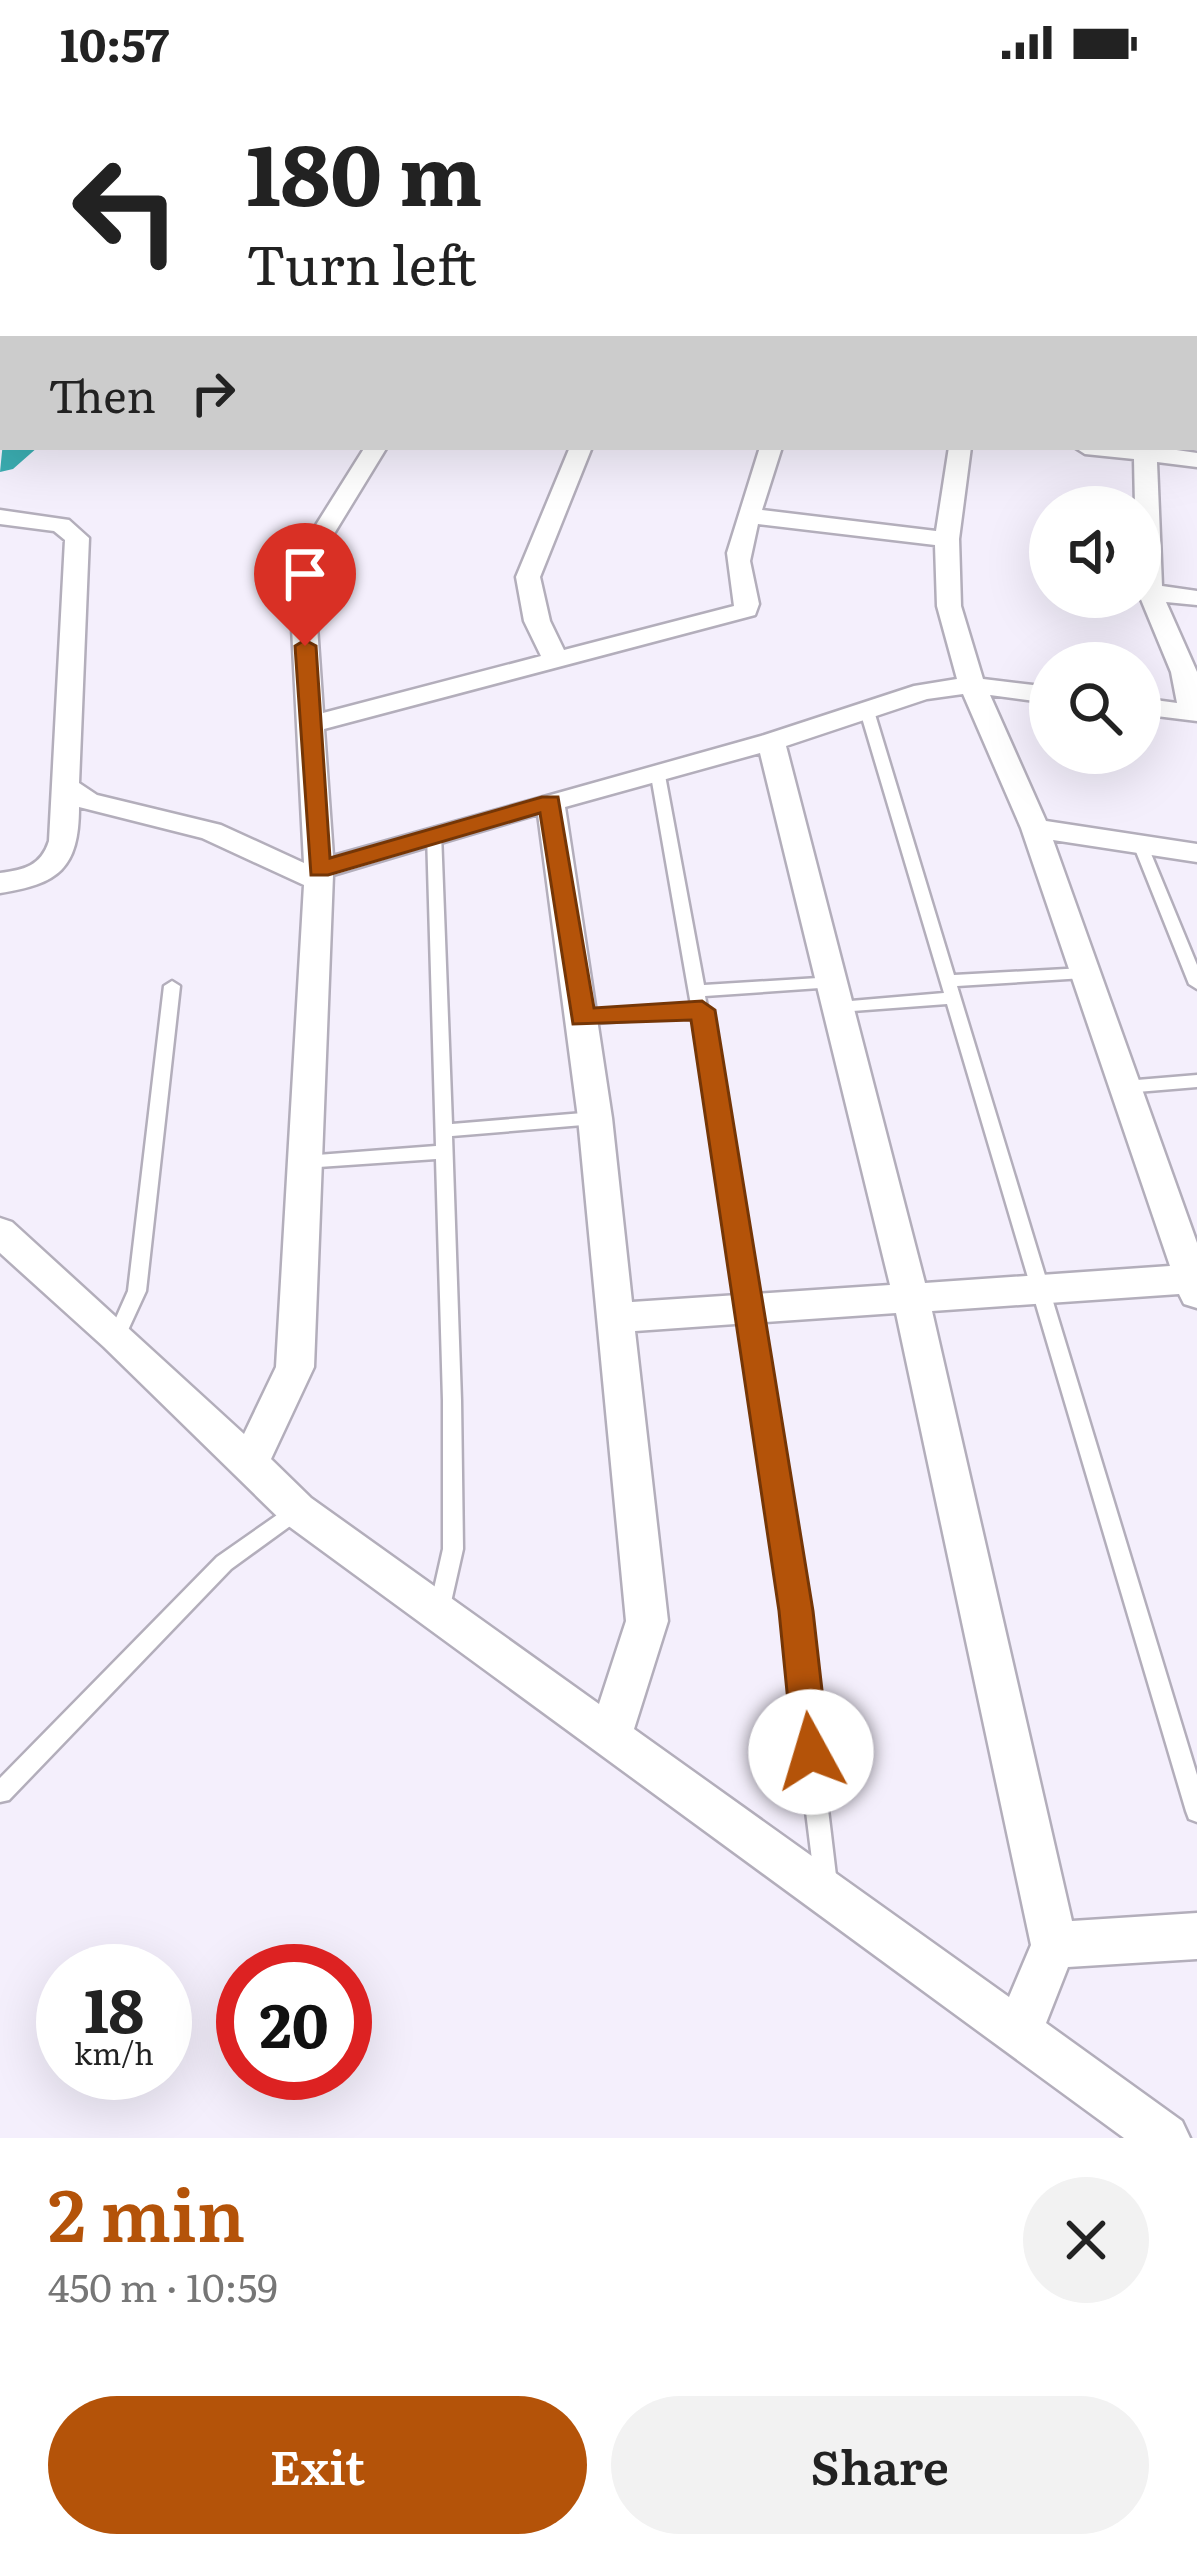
<!DOCTYPE html>
<meta charset="utf-8">
<style>
body{margin:0;font-family:Literata,serif;background:#f2f2f2;color:#222;height:100vh;display:flex;flex-direction:column;font-size:45px;white-space:nowrap}
*{box-sizing:border-box;margin:0}
p{font-size:39px;color:#767676}
.icon{flex:none;width:66px;height:66px;fill:none;stroke:currentColor;stroke-width:2;stroke-linecap:round;stroke-linejoin:round}
.map{position:relative;height:2054px;overflow:hidden}
.drawer{display:flex;flex-direction:column;background:#fff;flex:1}
.drawer>*{flex:none}
.hud{position:absolute;left:0px;top:0px;width:1197px;height:366px;box-shadow:0 12px 48px #0002;background:#fff;color:#222;overflow:hidden}
.buttons{position:absolute;left:1029px;top:402px;display:grid;gap:24px}
.buttons a{display:grid;place-items:center;width:132px;height:132px;border-radius:50%;background:#fff;box-shadow:0 12px 48px #0002;font-size:60px}
.speed{position:absolute;left:36px;top:1860px;display:flex;gap:24px;font-size:60px;font-weight:700;text-align:center}
.speed>*{display:grid;place-content:center;width:156px;height:156px;border-radius:50%;background:#fff;box-shadow:0 12px 48px #0002;line-height:1}
.speed small{font-size:30px;font-weight:400}
.speed .limit{border:18px solid #d22;background:#fff;color:#111}
.pin{position:absolute;display:grid;place-items:center;width:102px;height:102px;color:#fff;margin:-123px -51px;border-radius:50% 50% 50% 0;rotate:-45deg;box-shadow:0 0 12px #0007}
.pin .icon{rotate:45deg}
.me{position:absolute;width:132px;margin:-66px;rotate:354deg;stroke-linejoin:round;filter:drop-shadow(0 0 9px #0008)}
.turn{display:flex;align-items:center;gap:42px;height:252px;padding:0 48px;font-size:54px}
.turn .icon{width:156px;height:156px;stroke-width:2.5}
.turn b{display:block;font-size:84px;line-height:102px}
.then{display:flex;align-items:center;height:114px;padding:0 48px;background:#0003;gap:24px;font-size:45px}
.round{display:grid;place-items:center;flex:none;width:126px;height:126px;border-radius:63px;background:#f2f2f2}
.overview{display:flex;align-items:center;justify-content:space-between;height:204px;padding:0 48px}
h1{font-size:72px;font-weight:600;line-height:90px;color:#b45309}
.action{display:flex;gap:24px;margin-top:auto;padding:24px 48px}
.action a{flex:1;height:138px;border-radius:72px;background:#b45309;color:#fff;font-size:48px;font-weight:600;line-height:138px;text-align:center}
.action a+a{background:#f2f2f2;color:#222}
.status{display:flex;justify-content:space-between;align-items:center;height:84px;padding:0 60px;background:#fff;direction:ltr}
.status svg{height:33px;fill:currentColor}
.map>svg:first-child{display:block}
.lines{fill:none;stroke-linecap:round;stroke-linejoin:round}
.river{fill:#3badb1;fill-rule:evenodd}
.lane-casing{stroke:#b3aebb;stroke-width:5}
.street-casing{stroke:#b3aebb;stroke-width:5}
.lane{fill:#fff;fill-rule:evenodd}
.street{fill:#fff;fill-rule:evenodd}
.route{fill:#b45309;stroke:#753606;stroke-width:3}
</style>
<div class="status"><b>10:57</b><svg viewBox="0 0 49 12"><path d="M0 12V9h3v3zM5 12V6h3v6zM10 12V3h3v9zM15 12V0h3v12zM26 1h20v11H26zM47 4h2v5h-2z"/></svg></div>
<div class="map">
<svg width="1197" height="2054" viewBox="0 0 1197 2054">
<rect width="100%" height="100%" fill="#f4effc"/>
<g class="lines">
<path class="river" d="M620,0H648L618,3Z
M3,358V363H38L13,385L0,388Z"/>
<defs>
<path id="lane" d="M67,0H90L98,3H75Z
M722,0H730L729,3H721Z
M1157,0H1165V3H1157Z
M1194,37L1197,38V44L1194,43Z
M3,48V55L0,56V49Z
M0,84H3V90H0Z
M0,110H3V116H0Z
M1194,161L1197,162V168L1194,167Z
M0,171H3V177H0Z
M1194,245L1197,246V252L1194,251Z
M867,623L874,627L954,891L1084,884L1092,889L1084,894L957,902L1197,1691V1738L1189,1735L1186,1727L947,920L839,928L831,923L839,918L944,909L860,627Z
M657,682L664,686L704,901L834,893L842,898L834,903L705,912C758,1204 802,1503 837,1800L834,1808L826,1811L818,1808L815,1800L763,1381L693,932L582,940L574,934L582,928L691,921L650,686Z
M434,744L441,749L452,1040L595,1028L603,1034L595,1040L452,1052L461,1316L463,1465L449,1527L446,1534L439,1536L432,1534L429,1527L443,1465V1316L436,1075L304,1084L298,1082L296,1078L298,1074L304,1072L436,1062L427,749Z
M1140,755L1147,760L1197,881V905L1189,900L1133,760Z
M172,897L180,902L146,1207L123,1257L117,1259L111,1257L108,1252L128,1207L164,902Z
M1197,991V1003L1125,1009L1117,1003L1125,997Z
M297,1417L304,1420L307,1426L304,1432L231,1485L9,1716L0,1718V1694L217,1473Z"/>
<path id="street" d="M0,0H15L3,3L0,10Z
M822,0H844L846,3H824Z
M896,0H919L921,3H898Z
M1086,0H1102V3H1086Z
M1194,66H1197V76H1194Z
M0,135L3,136V148L0,147Z
M3,204V218L0,219V205Z
M365,363H387L313,484L323,629L541,572L524,537L516,493L570,363H592L540,493L550,537L564,566L734,522L727,469L760,363H782L762,426L936,447L949,363H971L959,455L961,522L983,595L1050,603V619L990,611L1046,737L1197,760V778L1053,756L1197,1159V1224L1184,1220L1179,1210L932,1227L1072,1837L1197,1829V1875L1068,1883L1046,1939L1182,2037L1190,2054H1124L283,1438L104,1263L0,1169V1134L12,1138L244,1350L276,1283L304,801L202,754L79,723C79,785 58,800 0,809V789C24,786 41,782 49,757L65,456L54,447L0,440V426L69,436L89,454L79,699L97,711L221,741L304,779L289,484ZM758,440L935,461L937,522L957,595L914,602L761,652L333,772L324,645L755,531L759,520L750,477ZM963,610L1021,744L1170,1182L925,1199L786,662L927,615ZM760,669L890,1201L632,1218L612,1034L565,723ZM538,730L578,1034L626,1537L599,1620L311,1414L271,1375L314,1283L333,791ZM896,1229L1031,1861L1009,1913L634,1645L668,1537L635,1247Z
M1074,363H1156L1197,369V383L1157,378L1162,502L1197,507V521L1166,518L1197,588V637L1140,630V614L1177,619L1171,588L1140,513V423H1135L1134,375L1085,370Z"/>
</defs>
<use href="#lane" class="lane-casing"/>
<use href="#street" class="street-casing"/>
<use href="#lane" class="lane"/>
<use href="#street" class="street"/>
</g>
<path class="route" d="M305,556L316,562L330,774L542,713H558L594,924L702,917L715,926L813,1527L829,1668L824,1680L811,1685L799,1680L793,1668L779,1527L691,936L573,940L540,729L328,791H311L295,562Z"/>
</svg>
<div class="buttons">
<a><svg class="icon" aria-label="sound" viewBox="0 0 24 24"><path d="M4 9h4l5-4v14l-5-4H4zM17 9q2 3 0 6"/></svg></a>
<a><svg class="icon" aria-label="search" viewBox="0 0 24 24"><circle cx="10" cy="10" r="6"/><path d="M15 15l6 6"/></svg></a>
</div>
<div class="speed"><div>18<small>km/h</small></div><div class="limit">20</div></div>
<div class="pin" style="left:305px;top:562px;background:#d93025"><svg class="icon" aria-label="arrive" viewBox="0 0 24 24"><path d="M6 21V4h12l-3 4 3 4H6"/></svg></div>
<svg class="me" style="left:811px;top:1668px" viewBox="-20 -20 40 40"><circle r="19" fill="#fff"/><path d="M0-13L10 11 0 6-10 11z" fill="#b45309"/></svg>
<div class="hud">
<div class="turn"><svg class="icon" aria-label="left" viewBox="0 0 24 24"><path d="M17 20v-9H6M10 6l-5 5 5 5"/></svg><div><b>180 m</b>Turn left</div></div>
<div class="then">Then<svg class="icon" aria-label="right" viewBox="0 0 24 24"><path d="M7 20v-9h11M14 6l5 5-5 5"/></svg></div>
</div>
</div>
<section class="drawer">
<div class="overview"><div><h1>2 min</h1><p>450 m · 10:59</p></div><a class="round"><svg class="icon" aria-label="close" viewBox="0 0 24 24"><path d="M6 6l12 12M18 6L6 18"/></svg></a></div>
<div class="action"><a>Exit</a><a>Share</a></div>
</section>
